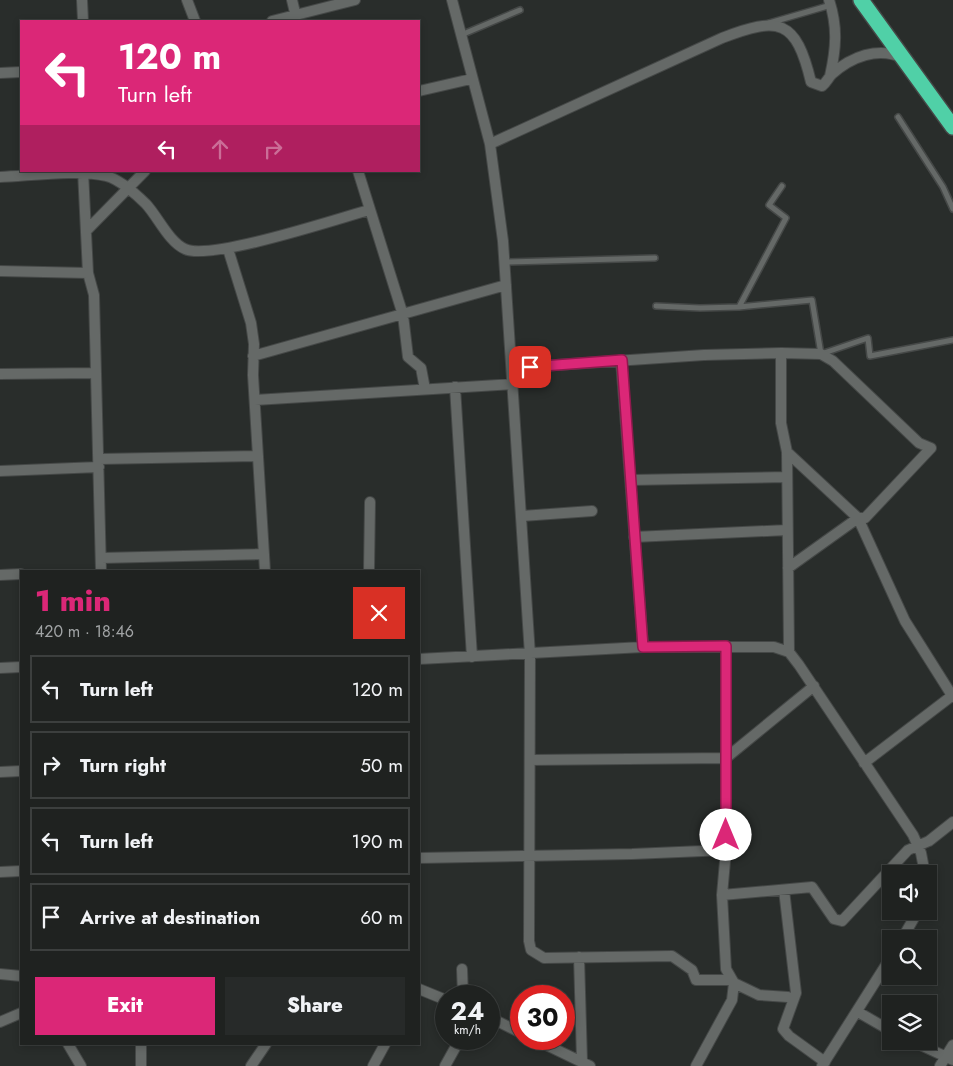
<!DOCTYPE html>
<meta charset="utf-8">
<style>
body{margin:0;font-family:Jost,sans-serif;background:#272a29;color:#f1f3f6;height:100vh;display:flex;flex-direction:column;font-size:19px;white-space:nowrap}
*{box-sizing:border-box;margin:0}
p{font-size:16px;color:#a1a4a5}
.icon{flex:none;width:28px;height:28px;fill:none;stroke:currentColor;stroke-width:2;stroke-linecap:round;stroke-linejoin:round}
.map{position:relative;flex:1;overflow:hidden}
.details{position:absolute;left:20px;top:570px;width:400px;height:475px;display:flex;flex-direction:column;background:#1f2220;border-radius:0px;box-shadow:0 2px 8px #0003,0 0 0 1px #3c3f3e}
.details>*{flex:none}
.banner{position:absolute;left:20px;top:20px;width:400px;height:152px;border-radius:0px;box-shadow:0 2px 8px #0003,0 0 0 1px #3c3f3e;background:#db2777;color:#fff;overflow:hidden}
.controls{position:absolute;left:882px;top:865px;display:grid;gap:10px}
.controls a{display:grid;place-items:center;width:55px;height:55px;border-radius:0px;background:#1f2220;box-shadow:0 2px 8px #0003,0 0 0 1px #3c3f3e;font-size:25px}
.speed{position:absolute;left:435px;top:985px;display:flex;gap:10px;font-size:25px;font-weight:700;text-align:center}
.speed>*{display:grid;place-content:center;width:65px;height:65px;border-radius:50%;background:#1f2220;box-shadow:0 2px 8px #0003,0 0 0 1px #3c3f3e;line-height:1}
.speed small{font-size:12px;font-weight:400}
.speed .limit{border:8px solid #d22;background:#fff;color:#111}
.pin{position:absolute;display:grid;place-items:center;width:42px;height:42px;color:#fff;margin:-21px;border-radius:10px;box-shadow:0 2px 8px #0006}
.me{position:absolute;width:55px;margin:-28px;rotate:0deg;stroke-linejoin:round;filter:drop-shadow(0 0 4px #0008)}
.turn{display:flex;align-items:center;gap:18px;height:105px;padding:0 15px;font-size:22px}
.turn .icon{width:65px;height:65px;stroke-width:2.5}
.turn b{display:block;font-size:35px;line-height:42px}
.lanes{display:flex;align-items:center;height:48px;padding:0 15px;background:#0003;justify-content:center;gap:25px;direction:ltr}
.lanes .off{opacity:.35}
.round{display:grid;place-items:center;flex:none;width:52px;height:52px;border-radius:0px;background:#272a29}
.headline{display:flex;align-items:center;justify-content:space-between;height:85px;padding:0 15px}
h1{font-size:30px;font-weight:800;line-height:38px;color:#db2777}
.primary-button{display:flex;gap:10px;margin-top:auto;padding:10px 15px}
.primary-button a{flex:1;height:58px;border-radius:0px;background:#db2777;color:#fff;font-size:20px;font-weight:800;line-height:58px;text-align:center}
.primary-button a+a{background:#272a29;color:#f1f3f6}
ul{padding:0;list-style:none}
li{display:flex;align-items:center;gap:15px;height:68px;margin:0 10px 8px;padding:0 5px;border:2px solid #3c3f3e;border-radius:0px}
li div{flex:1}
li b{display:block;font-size:19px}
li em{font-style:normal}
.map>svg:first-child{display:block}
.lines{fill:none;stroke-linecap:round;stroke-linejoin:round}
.lane-casing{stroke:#454847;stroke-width:8}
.street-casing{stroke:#454847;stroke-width:12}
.highway-casing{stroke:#454847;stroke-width:18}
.lane{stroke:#656967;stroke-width:5}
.street{stroke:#656967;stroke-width:10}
.highway{stroke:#50d0a7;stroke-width:15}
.route-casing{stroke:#8e194d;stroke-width:12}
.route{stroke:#db2777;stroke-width:9}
</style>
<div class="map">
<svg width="953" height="1066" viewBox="0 0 953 1066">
<rect width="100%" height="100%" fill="#292d2b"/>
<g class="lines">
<defs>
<path id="lane" d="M769,23L831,5
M461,35L520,10
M898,117L943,187L953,209
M504,262L655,258
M656,306L700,308L739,307L786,218L769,205L782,186
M739,307L812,300L821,354L868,338L870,356L953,340"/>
<path id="street" d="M82,0L83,21
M187,0L195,21
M292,0L297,21
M452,0L490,144L503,241L530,655L529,941L531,950L544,958L672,956L692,970L696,980H732
M829,0C838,27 836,49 830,76
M272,21L355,0
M0,73L21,72
M419,91L471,79
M490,144L722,38C779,16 796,19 811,82L822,86C827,82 828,78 832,74C851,57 878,46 903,58
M83,171L88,273L94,295L101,571
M358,171L403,315L408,357L421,368L425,389
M0,177C29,176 79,169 106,176C119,179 137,195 146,204C158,217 169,242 185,249C210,261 337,219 369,210
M87,230L145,171
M228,249L251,323L254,344L253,375L265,571
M0,271L88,273
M781,353V423L787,452L789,652
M253,356L506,285
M621,360L643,647
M512,368L704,355L781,353L821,354L833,361L919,443L931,448L865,518H858L788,568
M0,374L95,373
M455,387L472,657
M255,400L513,384
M787,452L858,518L905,621L953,697
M99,459L258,456
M0,471L99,467
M631,480L787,477
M522,516L592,511
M634,537L787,530
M101,558L264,554
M369,571L370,502
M0,575L21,574
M419,659L643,647H774L789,652L799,665L913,835L921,853L925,874
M0,668L21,667
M530,760L726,758L814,686
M864,763L953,695
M0,772L21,771
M419,858L632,854L726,850
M0,872L21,871
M784,890L796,993L783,1029L789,1036L825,1062
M722,895L812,887L834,919L842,921L908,850L929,841L953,822
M902,939L918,911
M579,957L582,1061
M462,969L463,996
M0,974L21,976
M734,983L759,995L788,997
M419,989L446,1000
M858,1012L891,1031
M489,1017L521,1033
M0,1022L21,1013
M534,1039L590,1066
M912,1041L953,1060
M68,1044L81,1066
M141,1044V1066
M251,1066L266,1044
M373,1066L385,1044
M445,1066L460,1039
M696,1066L732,1000L734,983L726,969L722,895L726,850V646
M822,1066L891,957
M940,1066L953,1045"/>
<path id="highway" d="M861,0L953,127"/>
</defs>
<use href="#lane" class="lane-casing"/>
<use href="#street" class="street-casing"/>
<use href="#highway" class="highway-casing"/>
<use href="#lane" class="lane"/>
<use href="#street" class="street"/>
<use href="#highway" class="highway"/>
</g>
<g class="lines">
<defs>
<path id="route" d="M530,367L622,360L643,647L726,646V835"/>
</defs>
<use href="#route" class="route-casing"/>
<use href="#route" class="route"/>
</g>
</svg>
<div class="controls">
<a><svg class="icon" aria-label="sound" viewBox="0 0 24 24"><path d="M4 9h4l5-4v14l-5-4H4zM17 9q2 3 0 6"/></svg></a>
<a><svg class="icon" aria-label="search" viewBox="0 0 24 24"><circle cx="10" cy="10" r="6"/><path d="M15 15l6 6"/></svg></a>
<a><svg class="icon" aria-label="layers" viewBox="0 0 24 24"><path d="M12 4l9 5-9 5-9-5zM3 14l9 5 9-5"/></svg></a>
</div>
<div class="speed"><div>24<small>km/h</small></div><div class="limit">30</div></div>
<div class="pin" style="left:530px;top:367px;background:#d93025"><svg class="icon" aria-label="arrive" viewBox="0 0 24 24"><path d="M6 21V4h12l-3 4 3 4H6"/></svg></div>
<svg class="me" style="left:726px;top:835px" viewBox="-20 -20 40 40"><circle r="19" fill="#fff"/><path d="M0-13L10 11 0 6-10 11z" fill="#db2777"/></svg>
<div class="banner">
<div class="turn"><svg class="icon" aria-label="left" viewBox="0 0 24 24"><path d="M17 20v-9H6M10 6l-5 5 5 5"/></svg><div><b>120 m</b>Turn left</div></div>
<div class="lanes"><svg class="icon" aria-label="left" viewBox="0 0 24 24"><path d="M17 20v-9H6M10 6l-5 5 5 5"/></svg><svg class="icon off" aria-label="ahead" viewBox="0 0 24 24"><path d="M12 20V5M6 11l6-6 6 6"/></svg><svg class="icon off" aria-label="right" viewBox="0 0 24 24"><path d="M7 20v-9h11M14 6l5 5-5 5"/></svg></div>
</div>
<section class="details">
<div class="headline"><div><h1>1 min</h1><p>420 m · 18:46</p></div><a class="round" style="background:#d93025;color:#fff"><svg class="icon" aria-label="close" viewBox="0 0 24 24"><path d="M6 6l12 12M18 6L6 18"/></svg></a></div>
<ul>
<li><svg class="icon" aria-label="left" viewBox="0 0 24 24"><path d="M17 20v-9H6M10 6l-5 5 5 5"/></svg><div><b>Turn left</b></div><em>120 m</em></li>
<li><svg class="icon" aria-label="right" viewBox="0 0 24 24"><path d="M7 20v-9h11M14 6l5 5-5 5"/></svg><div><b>Turn right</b></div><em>50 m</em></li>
<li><svg class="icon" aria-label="left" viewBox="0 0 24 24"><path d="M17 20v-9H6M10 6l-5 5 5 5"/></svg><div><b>Turn left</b></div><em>190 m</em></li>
<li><svg class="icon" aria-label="arrive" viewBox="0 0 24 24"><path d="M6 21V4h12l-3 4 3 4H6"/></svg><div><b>Arrive at destination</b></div><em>60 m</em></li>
</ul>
<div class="primary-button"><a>Exit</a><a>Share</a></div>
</section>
</div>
